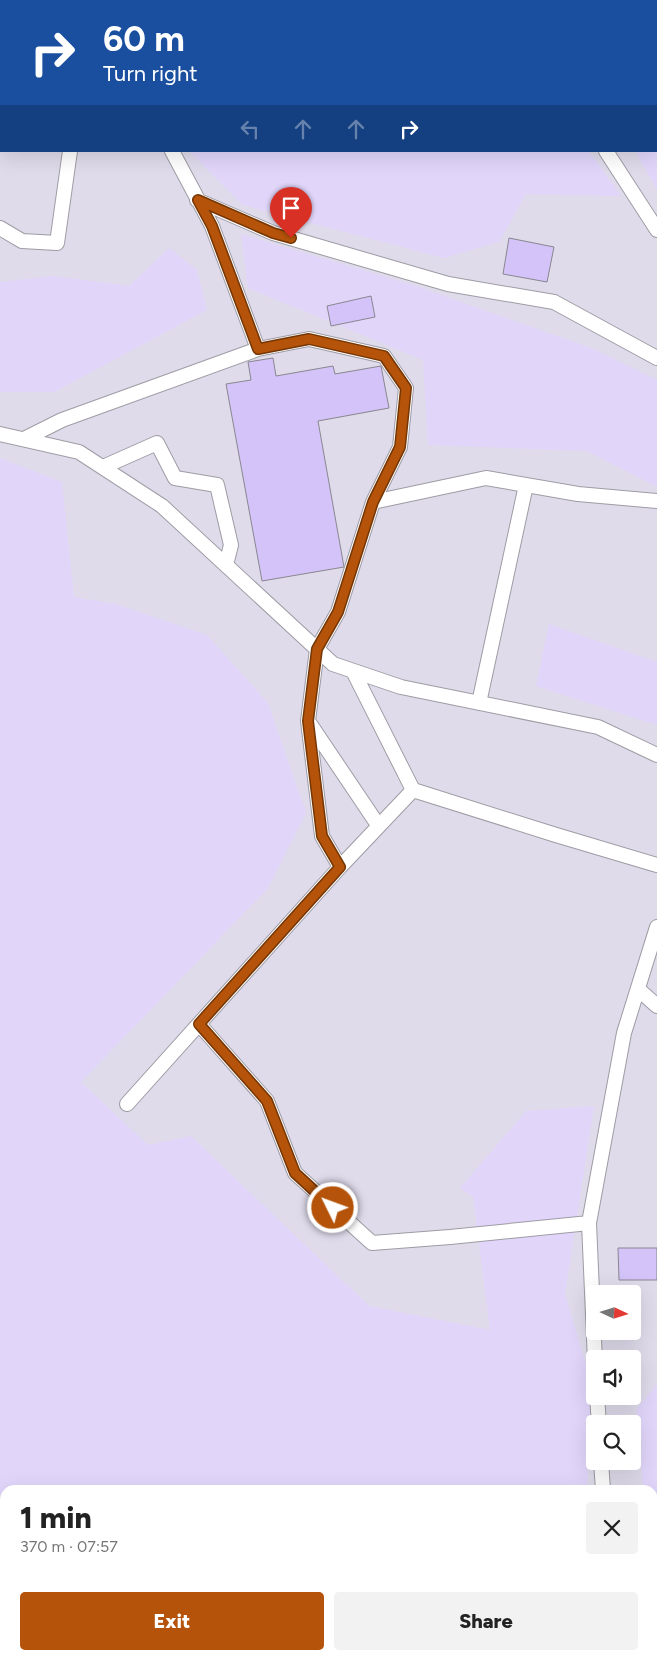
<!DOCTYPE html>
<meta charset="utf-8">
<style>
body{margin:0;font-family:Figtree,sans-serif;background:#f2f2f2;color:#222;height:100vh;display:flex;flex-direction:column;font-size:19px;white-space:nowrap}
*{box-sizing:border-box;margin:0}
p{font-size:16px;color:#767676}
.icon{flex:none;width:28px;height:28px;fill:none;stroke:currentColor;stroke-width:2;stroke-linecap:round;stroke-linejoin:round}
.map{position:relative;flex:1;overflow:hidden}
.details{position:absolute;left:0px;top:1485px;width:658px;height:175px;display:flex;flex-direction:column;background:#fff;border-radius:15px 15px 0 0;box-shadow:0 5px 20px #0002}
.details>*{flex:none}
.hud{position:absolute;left:0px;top:0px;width:658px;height:152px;box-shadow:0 5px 20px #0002;background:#1a4fa0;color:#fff;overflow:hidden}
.needle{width:32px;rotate:94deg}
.fabs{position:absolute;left:586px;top:1285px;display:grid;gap:10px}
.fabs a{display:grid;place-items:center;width:55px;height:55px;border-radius:5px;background:#fff;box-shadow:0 5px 20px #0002;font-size:25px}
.pin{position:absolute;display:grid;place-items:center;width:42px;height:42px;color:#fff;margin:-51px -21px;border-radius:50% 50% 50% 0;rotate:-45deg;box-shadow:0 0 5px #0007}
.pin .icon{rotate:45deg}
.me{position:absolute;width:55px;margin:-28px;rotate:312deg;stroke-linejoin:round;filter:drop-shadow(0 0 4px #0008)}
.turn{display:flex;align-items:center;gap:18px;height:105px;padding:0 20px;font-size:22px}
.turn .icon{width:65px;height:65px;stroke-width:2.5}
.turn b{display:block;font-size:35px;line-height:42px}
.lanes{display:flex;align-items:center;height:48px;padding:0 20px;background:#0003;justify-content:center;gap:25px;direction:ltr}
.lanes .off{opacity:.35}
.round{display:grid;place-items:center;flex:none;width:52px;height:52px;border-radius:5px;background:#f2f2f2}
.head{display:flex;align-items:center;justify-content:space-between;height:85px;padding:0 20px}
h1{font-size:30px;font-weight:800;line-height:38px}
.cta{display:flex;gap:10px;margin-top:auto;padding:10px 20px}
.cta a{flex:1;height:58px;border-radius:5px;background:#b45309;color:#fff;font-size:20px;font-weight:800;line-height:58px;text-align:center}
.cta a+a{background:#f2f2f2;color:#222}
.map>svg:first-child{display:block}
.built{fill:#dfdbeb;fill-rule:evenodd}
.green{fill:#e1d6fa}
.building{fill:#d3c3f8;stroke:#89878f}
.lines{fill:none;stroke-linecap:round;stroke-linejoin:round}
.service-casing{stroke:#9e9ca4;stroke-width:16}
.service{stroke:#fff;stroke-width:14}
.route-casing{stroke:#753606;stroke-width:12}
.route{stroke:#b45309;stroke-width:9}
</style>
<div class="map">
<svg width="657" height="1660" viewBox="0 0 657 1660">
<rect width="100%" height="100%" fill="#ece9f2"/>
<path class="built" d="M0,0H657V1660H0ZM1,1H656V151H1ZM595,1294H632V1331H595ZM595,1359H632V1396H595ZM595,1424H632V1461H595ZM5,1490H652V1655H5Z"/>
<path class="green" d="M179,0H341L351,1H178Z
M529,0H657V190L635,151H656V1H525Z
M189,151H589L621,196L526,194L499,242L444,258L243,205Z
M241,234L416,286L594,349L657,380V487L587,451L428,445L423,360L248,288Z
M169,248L197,270L207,310L54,392H0V282L53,276L129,286Z
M0,458L62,482L74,597L116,604L207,635L268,703L306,813L268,888L81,1082L148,1145L191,1136L369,1306L490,1330L473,1197L460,1188L526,1111L594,1106L565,1294L592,1385L587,1490H5V1655H580V1660H0Z
M549,624L657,662V725L536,686Z
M657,1384V1522L653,1523L652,1490H643L636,1410Z"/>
<path class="building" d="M509,238L554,247L547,282L503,274Z
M371,296L375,317L331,326L327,306Z
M273,358L276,376L333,366L335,374L381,366L389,408L318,421L344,567L262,581L226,384L251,380L248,362Z
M618,1248H657V1280H619Z"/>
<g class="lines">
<defs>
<path id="service" d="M490,0L491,1
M16,1V0
M116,1V0
M0,97L1,90
M606,151L657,230
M197,200L273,233L448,284L554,302L657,358
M0,228L22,241L57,243L70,151
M258,349L309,339L384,356L406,388L400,447L373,502
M0,434L79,452L162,506L333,664L401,687L598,727L657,755
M24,439L62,420L258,349L212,226L172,151
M103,467L157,443L175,478L217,485L231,545L226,565
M479,703L526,485
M310,724L378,825
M413,790L556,835L657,865
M340,867L322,836L308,721L317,649L338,612L373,502L486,478L578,494L657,501
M638,989L657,1006
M199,1024L267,1101L295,1173L372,1243L450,1237L589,1223
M127,1104L340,867L413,790L353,671
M595,1361L589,1223L624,1033L657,927
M597,1396L599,1424
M601,1461L603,1490
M616,1655L617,1660"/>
</defs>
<use href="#service" class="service-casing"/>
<use href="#service" class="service"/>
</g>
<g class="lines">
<defs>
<path id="route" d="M291,238L273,233L198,200L212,226L258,349L309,339L384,356L406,388L400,447L373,502L338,612L317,649L308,721L322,836L340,867L199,1024L267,1101L295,1173L333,1208"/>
</defs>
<use href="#route" class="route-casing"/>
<use href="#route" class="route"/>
</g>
</svg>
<div class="fabs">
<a><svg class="needle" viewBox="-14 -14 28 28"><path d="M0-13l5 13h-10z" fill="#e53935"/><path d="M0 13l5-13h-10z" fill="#767676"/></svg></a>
<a><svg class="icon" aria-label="sound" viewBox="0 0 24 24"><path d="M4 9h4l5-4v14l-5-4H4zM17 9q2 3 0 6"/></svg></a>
<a><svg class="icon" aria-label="search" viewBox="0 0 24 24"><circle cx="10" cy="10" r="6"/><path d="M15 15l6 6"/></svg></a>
</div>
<div class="pin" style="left:291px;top:238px;background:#d93025"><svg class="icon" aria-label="arrive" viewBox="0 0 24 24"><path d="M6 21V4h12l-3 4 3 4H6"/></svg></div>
<svg class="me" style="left:333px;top:1208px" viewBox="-20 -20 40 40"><circle r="17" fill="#b45309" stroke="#fff" stroke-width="3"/><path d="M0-11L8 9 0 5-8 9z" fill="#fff"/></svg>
<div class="hud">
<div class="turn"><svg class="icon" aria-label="right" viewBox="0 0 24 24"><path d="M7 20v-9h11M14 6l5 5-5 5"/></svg><div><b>60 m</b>Turn right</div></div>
<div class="lanes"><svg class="icon off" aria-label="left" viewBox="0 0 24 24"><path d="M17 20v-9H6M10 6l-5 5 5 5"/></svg><svg class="icon off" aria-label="ahead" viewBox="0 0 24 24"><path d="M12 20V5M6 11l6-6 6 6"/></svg><svg class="icon off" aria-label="ahead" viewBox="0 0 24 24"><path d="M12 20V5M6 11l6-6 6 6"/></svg><svg class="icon" aria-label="right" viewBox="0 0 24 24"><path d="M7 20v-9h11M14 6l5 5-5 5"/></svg></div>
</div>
<section class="details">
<div class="head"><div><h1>1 min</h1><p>370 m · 07:57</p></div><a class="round"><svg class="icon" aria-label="close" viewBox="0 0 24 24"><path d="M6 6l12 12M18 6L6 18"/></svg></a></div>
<div class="cta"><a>Exit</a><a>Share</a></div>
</section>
</div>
